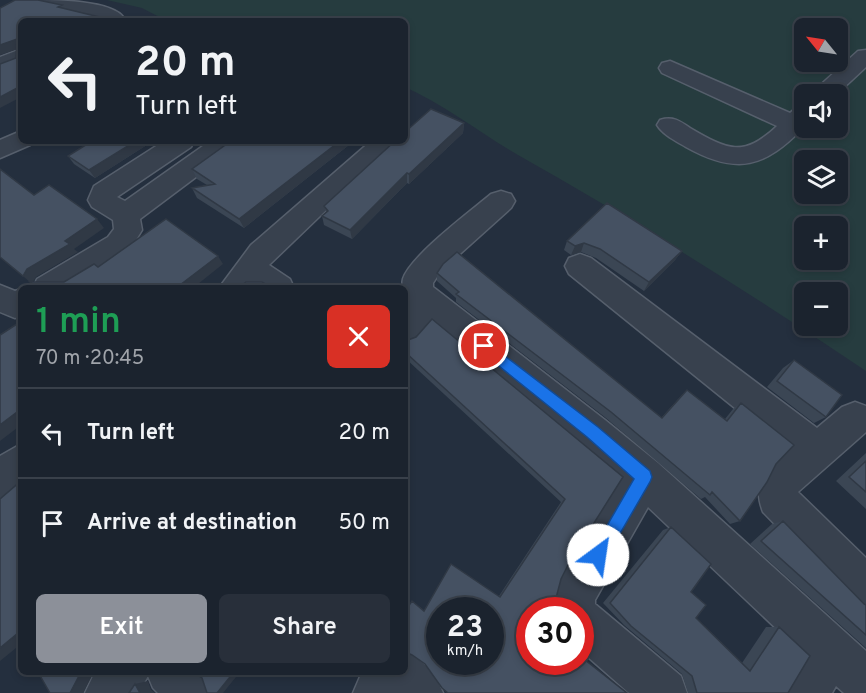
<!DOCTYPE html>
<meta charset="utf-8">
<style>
body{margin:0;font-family:Overpass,sans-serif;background:#282f3a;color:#f1f3f6;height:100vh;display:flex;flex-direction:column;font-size:22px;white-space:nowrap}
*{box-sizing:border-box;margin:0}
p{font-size:20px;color:#a0a4aa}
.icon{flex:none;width:33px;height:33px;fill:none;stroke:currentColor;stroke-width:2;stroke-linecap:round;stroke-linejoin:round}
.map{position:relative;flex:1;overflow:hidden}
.sheet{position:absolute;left:18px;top:285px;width:390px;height:390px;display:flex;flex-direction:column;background:#1b232e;border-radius:9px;box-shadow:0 3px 9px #0003,0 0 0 2px #39404a}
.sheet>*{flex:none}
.banner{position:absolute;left:18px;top:18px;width:390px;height:126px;border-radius:9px;box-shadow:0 3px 9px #0003,0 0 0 2px #39404a;background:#1b232e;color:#f1f3f6;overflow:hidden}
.needle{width:39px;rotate:300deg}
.controls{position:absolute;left:794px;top:18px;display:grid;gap:12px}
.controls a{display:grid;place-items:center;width:54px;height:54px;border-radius:9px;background:#1b232e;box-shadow:0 3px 9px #0003,0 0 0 2px #39404a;font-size:30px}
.speed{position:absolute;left:426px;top:597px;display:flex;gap:12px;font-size:30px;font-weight:700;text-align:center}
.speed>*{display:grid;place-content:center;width:78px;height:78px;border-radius:50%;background:#1b232e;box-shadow:0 3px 9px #0003,0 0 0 2px #39404a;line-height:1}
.speed small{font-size:15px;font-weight:400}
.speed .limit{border:9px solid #d22;background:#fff;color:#111}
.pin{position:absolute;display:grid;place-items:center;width:51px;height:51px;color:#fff;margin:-26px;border:3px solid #fff;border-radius:50%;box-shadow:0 2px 6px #0007}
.me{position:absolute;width:66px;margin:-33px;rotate:31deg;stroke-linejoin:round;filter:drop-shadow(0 0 4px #0008)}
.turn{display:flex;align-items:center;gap:21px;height:126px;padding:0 18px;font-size:27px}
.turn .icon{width:78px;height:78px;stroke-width:2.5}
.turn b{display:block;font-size:42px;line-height:51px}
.round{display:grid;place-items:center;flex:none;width:63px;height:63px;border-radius:9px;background:#282f3a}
.summary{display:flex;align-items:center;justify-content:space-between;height:102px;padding:0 18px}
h1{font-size:36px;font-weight:600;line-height:45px;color:#1e9e55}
.cta{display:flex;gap:12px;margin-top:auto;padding:12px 18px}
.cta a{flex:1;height:69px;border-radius:9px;background:#8c9099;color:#fff;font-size:24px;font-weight:600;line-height:69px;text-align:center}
.cta a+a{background:#282f3a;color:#f1f3f6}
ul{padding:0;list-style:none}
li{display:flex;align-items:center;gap:18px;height:90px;padding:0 18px;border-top:2px solid #39404a}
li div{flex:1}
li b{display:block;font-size:22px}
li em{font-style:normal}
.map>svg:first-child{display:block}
.green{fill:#263c3f;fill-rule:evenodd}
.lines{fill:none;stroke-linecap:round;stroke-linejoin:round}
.minor-casing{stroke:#565f6c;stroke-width:3}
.minor{fill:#38414e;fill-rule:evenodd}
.wall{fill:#3b4654}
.shaded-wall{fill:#303945}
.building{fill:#455162;stroke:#303945;stroke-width:1.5;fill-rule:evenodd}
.route{fill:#1a73e8;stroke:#114b97;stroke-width:1.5}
</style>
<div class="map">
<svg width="866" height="693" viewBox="0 0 866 693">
<rect width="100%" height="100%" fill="#242f3e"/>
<path class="green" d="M107,0H866V371C753,295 637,222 518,155C480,133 445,105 405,87V21H167L142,8ZM804,28H837V62H804ZM804,94H837V128H804ZM804,160H837V194H804ZM804,226H837V260H804ZM804,292H837V326H804Z"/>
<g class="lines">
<defs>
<path id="minor" d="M32,0C54,0 112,0 124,18L122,21H102L103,19L94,16L35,4Z
M21,49V64L0,73V57Z
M866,50V67L837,94H813L816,89L858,51Z
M670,61L790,113L796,108L804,106V127C765,167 738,176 686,147C676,141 663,135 657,125L660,120C673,116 680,121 690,128C728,150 743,158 777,126L662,73L659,68L662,63Z
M21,131V141H32L30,145L0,158V140Z
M164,141H194L191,147L117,197L125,201L210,141H239L236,147L140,219L142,230L128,253L73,288H33L37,279L108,237L114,229L113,220L92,207L88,200L94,186Z
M371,141H398L269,265L290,279L294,288H219L251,245Z
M501,191L511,194L515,201L511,208L441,271L433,283V287L605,420L658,463L866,651V693H844L836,686L832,693H784L803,654L648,507L595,600V604L681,676L687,693H629L580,650V610H552C549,581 602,509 620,481L432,323L416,342L405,346V309L410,304C405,297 401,286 403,279C410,256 471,211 491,194Z
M580,254L591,258L817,428L842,407L855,402L866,406V432L798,492L866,558V609L851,603L763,512C751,481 766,469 788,451L569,274L565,266L569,258Z
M0,285L15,291L21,289V316L15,318L0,312Z
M21,444V488L14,495L0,500V456Z
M405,652C424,660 436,675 443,693H353L362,672H405Z
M95,672H204L209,676L215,693H158L153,688L148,676L138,693H85Z"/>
</defs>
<use href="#minor" class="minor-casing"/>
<use href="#minor" class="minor"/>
</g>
<path class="wall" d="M464,123L463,133L409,184L407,183L352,239L324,225L322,216L326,212L324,206Z
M92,141H153L95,178L74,164L68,156Z
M231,141H354L244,228L197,198L192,188L207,185L197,179L192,169Z
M567,241L682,251L675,260L644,291L596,258L581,252L571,255L564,250Z
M437,273L661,418L680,397L687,390L725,419L733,409L741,403L776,464L740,521L730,524L705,497L701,499L606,418L456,302V298L437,281Z
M405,341L623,477L570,561L561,579L555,602L424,611L499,596L561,502L405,358Z
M794,360L826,417L814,423L767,387L783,368Z
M866,453V509L836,481Z
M783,521L864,604L866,605V648L750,544L772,524Z
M671,527L691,592L696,618L742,663L766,627H779L788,693H688L682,674L624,625L603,603L663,530Z"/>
<path class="shaded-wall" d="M17,39L21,48L0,55V45Z
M21,86V97L0,108V97Z
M464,123L463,133L409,184V174Z
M136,141H153L95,178L89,170Z
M340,141H354L244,228L239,219Z
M407,173V183L352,239L350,230Z
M97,219L104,228L74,249L78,252L36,277L32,284L23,276L27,269L65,241Z
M584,243L581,252L571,255L575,246Z
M682,251L675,260L644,291L649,282Z
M218,256L223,264L193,288H176Z
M21,409V425L0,441V425Z
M17,634H21V644L0,661V648Z
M81,672H94L83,693H70Z
M234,672H240L223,693H217Z
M148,681L151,690L155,693H140L135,684Z"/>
<path class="building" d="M15,0H38L62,5L58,7L116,21H21V86L0,97V64L16,58L17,39L0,45V8Z
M431,109L464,123L409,174L407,173L350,230L322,216L328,211L324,206L395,141H405V132Z
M92,141H136L89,170L68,156Z
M231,141H340L239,219L192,188L215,184L192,169Z
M0,169L34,195L49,185L97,219L65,241L70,244L27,269L23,276L0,257Z
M607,203L682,251L649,282L600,249L584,243L575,246L567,241Z
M166,219L218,256L176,288H38L30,282H64L94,264L98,267Z
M457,252L662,418L687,390L727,421L741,403L794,445L776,464L767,482L740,521L712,492L710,495L611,412L456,294L459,292L437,273L443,264Z
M246,282H262L272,288H239Z
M432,319L623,477L570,561L561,579L555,602L549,610H530V662H580V656L627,693H448L442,688L425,664L412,655L405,652V611L412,601L424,611L451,564L500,597L565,499L405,352V341L416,337ZM440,610H490V662H440Z
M20,322L21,323V409L0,425V335Z
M794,360L842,395L826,417L777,381Z
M866,461V492L849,477Z
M21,481V641L17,634L0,648V499Z
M783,521L864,604L866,605V635L761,541Z
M671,527L711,564L691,592L706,605L696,618L750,671L779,627L810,656L788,693H697L692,676L631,626L610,603Z
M38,672H81L70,693H50Z
M194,672H234L217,693H207L202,678Z
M135,684L140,693H129Z"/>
<path class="route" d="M484,340L598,427L650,471L652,477L650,482L604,561L598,563L592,561L590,555L634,479L587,437L479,350L477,346L479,342Z"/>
</svg>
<div class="controls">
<a><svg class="needle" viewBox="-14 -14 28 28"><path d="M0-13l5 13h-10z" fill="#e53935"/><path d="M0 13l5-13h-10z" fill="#a0a4aa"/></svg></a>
<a><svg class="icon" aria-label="sound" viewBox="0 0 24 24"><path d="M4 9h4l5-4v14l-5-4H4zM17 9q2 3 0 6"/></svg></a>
<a><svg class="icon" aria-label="layers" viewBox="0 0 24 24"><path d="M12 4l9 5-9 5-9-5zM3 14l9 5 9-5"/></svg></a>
<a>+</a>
<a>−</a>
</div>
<div class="speed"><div>23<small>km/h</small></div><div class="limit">30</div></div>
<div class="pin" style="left:484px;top:346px;background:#d93025"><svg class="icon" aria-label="arrive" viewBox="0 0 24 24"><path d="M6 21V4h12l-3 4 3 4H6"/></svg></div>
<svg class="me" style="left:598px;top:555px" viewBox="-20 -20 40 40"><circle r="19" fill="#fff"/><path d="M0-13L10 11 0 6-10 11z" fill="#1a73e8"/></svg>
<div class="banner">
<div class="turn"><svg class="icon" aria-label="left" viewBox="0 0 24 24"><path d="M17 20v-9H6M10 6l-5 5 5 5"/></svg><div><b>20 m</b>Turn left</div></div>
</div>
<section class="sheet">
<div class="summary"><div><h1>1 min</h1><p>70 m · 20:45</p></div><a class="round" style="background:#d93025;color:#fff"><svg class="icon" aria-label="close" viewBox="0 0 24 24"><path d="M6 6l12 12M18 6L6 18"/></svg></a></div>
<ul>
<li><svg class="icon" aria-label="left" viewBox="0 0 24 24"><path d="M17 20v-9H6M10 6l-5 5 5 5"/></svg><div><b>Turn left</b></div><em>20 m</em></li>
<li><svg class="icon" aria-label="arrive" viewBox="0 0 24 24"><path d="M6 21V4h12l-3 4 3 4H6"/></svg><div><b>Arrive at destination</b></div><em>50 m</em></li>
</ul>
<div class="cta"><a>Exit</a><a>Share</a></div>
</section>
</div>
